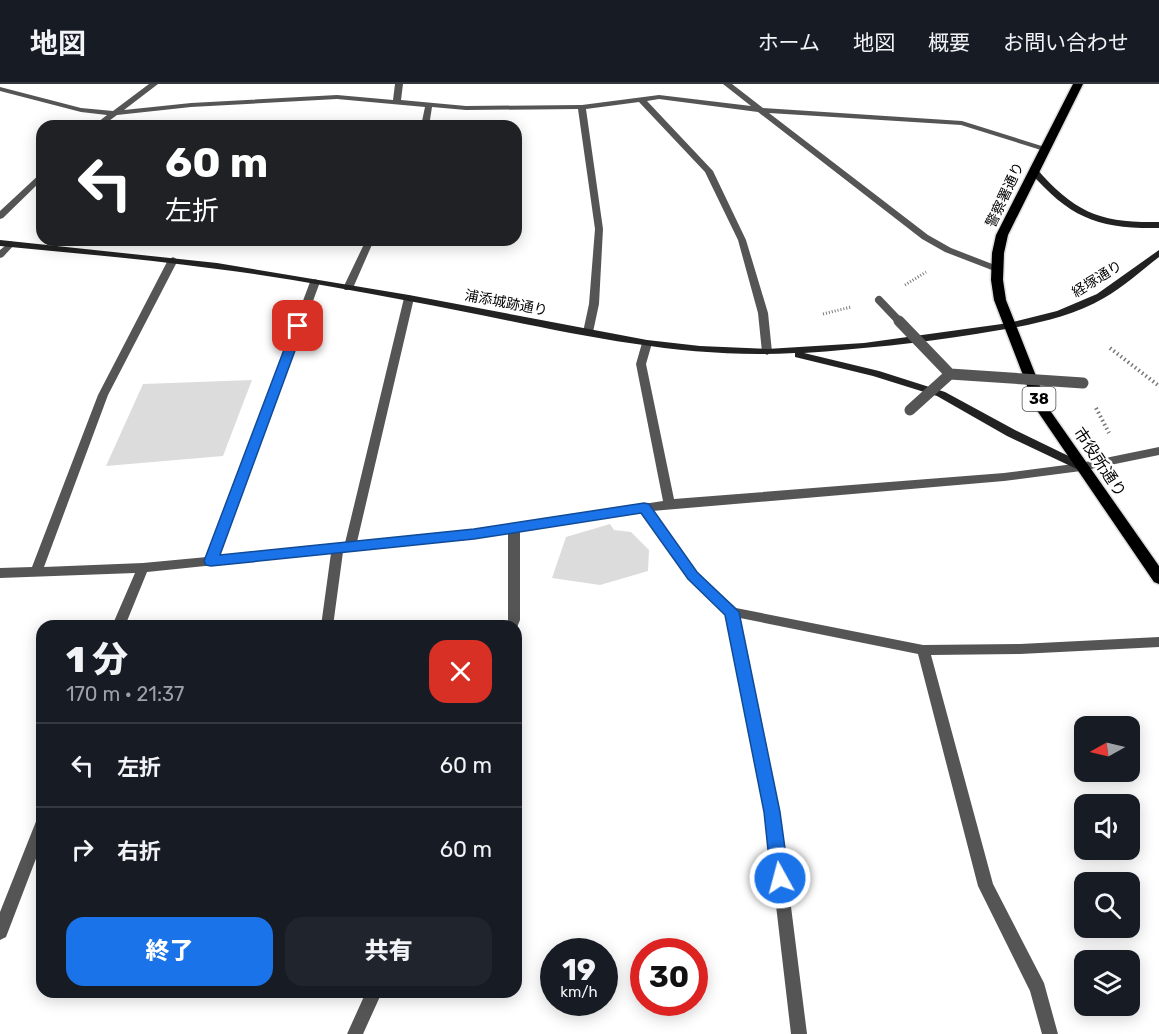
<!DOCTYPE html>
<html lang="ja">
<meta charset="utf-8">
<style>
body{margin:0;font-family:Rubik,"Noto Sans JP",sans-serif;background:#20242c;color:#f1f3f6;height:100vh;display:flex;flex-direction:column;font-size:22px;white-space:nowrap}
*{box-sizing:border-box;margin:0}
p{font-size:20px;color:#9ea1a6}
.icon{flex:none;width:33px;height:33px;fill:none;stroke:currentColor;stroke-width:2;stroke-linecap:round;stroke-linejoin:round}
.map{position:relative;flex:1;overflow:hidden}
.side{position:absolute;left:36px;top:536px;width:486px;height:378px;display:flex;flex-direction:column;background:#171b24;border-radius:18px;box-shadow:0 3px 15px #0003}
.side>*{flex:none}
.guide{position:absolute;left:36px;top:36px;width:486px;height:126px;border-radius:18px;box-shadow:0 3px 15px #0003;background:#202124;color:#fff;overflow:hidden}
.needle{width:39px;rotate:262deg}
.controls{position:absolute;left:1074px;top:632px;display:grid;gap:12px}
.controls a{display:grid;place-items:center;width:66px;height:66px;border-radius:12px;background:#171b24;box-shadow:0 3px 15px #0003;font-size:30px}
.speed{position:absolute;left:540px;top:854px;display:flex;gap:12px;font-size:30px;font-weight:700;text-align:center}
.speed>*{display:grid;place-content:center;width:78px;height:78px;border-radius:50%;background:#171b24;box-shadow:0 3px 15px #0003;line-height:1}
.speed small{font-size:15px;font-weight:400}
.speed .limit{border:9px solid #d22;background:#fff;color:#111}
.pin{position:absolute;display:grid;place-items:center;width:51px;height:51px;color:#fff;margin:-26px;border-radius:12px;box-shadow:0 3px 9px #0006}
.me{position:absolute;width:66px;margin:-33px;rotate:353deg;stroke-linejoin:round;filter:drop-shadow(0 0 4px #0008)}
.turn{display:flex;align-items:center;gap:21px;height:126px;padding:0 30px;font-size:27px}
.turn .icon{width:78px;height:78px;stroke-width:2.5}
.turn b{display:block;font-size:42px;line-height:51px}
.round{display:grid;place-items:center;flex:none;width:63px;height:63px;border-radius:18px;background:#20242c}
.head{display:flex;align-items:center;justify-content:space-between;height:102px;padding:0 30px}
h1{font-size:36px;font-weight:800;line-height:45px}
.cta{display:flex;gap:12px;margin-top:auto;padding:12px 30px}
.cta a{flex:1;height:69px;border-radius:18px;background:#1a73e8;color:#fff;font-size:24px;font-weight:800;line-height:69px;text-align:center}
.cta a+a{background:#20242c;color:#f1f3f6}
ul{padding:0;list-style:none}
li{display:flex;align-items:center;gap:18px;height:84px;padding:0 30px;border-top:2px solid #363941}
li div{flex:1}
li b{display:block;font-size:22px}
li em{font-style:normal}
header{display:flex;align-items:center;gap:36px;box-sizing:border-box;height:84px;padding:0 30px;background:#171b24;border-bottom:2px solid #363941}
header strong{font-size:28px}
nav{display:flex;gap:33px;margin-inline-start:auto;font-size:21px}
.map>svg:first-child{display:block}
.green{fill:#dcdcdc}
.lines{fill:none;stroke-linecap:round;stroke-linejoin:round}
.primary-casing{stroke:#dbdbdb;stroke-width:3}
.path-far1{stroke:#777;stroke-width:3;stroke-dasharray:1 2;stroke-linecap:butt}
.path{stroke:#777;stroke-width:4;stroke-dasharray:1.5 3;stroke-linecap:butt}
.street{fill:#555;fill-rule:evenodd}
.secondary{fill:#222;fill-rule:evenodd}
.primary{fill:#000;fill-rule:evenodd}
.street-bridge-far1{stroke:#555;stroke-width:8}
.street-bridge{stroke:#555;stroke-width:11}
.route{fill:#1a73e8;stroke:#114b97;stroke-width:1.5}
.labels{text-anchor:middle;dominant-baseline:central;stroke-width:5;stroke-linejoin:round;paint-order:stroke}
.far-street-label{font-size:14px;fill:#000;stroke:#fff}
.shield{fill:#fff;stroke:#4c4c4c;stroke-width:1.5}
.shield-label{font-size:15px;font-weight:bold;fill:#000}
.street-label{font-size:16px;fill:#000;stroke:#fff}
</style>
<header>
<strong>地図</strong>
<nav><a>ホーム</a><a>地図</a><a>概要</a><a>お問い合わせ</a></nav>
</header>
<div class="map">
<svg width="1159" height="950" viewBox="0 0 1159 950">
<rect width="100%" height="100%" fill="#fff"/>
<path class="green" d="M252,296L223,372L106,382L143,300Z
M610,440L614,446L631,448L649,466L648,487L600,501L552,494L566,453Z"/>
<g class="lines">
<defs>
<path id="primary" d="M1073,0H1083L1008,151L1004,169L1003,196L1006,216L1049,325L1159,482V500L1154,498L1036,325L994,216L991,196L992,169L996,151Z"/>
</defs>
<use href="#primary" class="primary-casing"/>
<path class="path-far1" d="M905,201L926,188
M823,230L851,223"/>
<path class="path" d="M1110,264L1159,302
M1096,324L1109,349"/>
<path class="street" d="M149,0H158L124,26L191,19L337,11L393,16L395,0H403L401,16L466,22L582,21L659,11L751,22L723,0H732L763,24L962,37L1048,64L1041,66L961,41L769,29L928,151L951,164L1000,183V187L997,188L945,168L922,155L758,28L659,15L647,17L713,87L746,156L768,229L772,268L767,271L762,268L758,229L738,156L705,88L639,18L586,25L603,145L599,220L593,248L588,251L583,248L589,220L595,145L578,25L466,26L432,23L429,42H421L425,23L337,15L191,23L117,31L102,42H93L107,31L81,28L0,7V3L81,24L113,27Z
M42,88V96L3,134L0,135V127Z
M366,156H374L353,204L351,206H345L343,204Z
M11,157L15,160L3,173L0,174V166Z
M173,173L178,176L108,311L44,483L143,479L207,473L310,198L315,195L320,198L219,472L345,459L404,214L409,211L414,214L357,458L474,446L663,417L636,280L642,259L647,256L652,259L646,280L674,415L1004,389L1081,379L1159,363V371L1081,387L1004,397L652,427L697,489L736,524L923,561L1020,560L1159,553V563L1020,570L931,571L993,800L1044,899L1058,950H1042L1030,907L978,802L918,570L740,534L779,727L807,950H791L765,727L726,530L689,495L641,428L520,447V536L516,546V542H506L508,536V449L343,468L333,542H321L331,469L147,488L125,542H112L135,489L0,494V484L32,483L98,311L168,176Z
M42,733V759L6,853L0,856V828L35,740L37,735Z
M366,908H382L363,950H347Z"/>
<path class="secondary" d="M1030,84H1036C1075,129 1100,139 1159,138V144C1098,145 1070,134 1030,88Z
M0,156L217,179L409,211L647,256L700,262L767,265L864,259L1009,239L1057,227L1097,210L1159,166V173C1141,187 1123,203 1104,214C1066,236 1019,243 976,250C919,259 862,265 804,269L879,287L945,308L1015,346L1085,380L1087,383L1081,387L1007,352L937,312L873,292L795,273V269C666,277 536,240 409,217C345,205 281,193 217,185C145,175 72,169 0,162Z"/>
<use href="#primary" class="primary"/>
<path class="street-bridge-far1" d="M879,216L900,238"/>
<path class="street-bridge" d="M899,237L950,290L910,326
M950,290L1083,299"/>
</g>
<path class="route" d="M298,239L304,242L220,471L474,445L644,419L649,420L697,488L739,528L780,728L789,794L786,800L780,802L774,800L771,794L764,728L725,531L688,495L641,429L474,455L211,482L206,481L204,477L293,242Z"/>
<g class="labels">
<g class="far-street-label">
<text transform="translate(1005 111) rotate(-65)">警察署通り</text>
<text transform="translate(1097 195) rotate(-32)">経塚通り</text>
<text transform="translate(506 219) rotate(11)">浦添城跡通り</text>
</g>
<rect class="shield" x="1022.5" y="303" width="33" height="24" rx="4.5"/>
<g class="shield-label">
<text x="1039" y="315">38</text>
</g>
<g class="street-label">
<text transform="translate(1100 378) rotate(56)">市役所通り</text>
</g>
</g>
</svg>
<div class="controls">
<a><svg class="needle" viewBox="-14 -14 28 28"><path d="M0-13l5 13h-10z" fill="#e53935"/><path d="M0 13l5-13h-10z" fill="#9ea1a6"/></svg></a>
<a><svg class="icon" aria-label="sound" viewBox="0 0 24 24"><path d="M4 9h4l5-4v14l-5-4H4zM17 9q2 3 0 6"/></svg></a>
<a><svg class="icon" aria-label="search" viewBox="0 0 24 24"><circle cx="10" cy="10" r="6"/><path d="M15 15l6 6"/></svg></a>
<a><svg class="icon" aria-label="layers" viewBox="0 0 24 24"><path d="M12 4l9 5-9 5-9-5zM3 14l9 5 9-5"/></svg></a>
</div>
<div class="speed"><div>19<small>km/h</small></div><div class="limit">30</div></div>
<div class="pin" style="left:298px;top:242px;background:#d93025"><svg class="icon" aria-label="arrive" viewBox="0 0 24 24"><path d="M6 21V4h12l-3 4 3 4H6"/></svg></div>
<svg class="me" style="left:780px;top:794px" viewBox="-20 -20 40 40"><circle r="17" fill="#1a73e8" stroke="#fff" stroke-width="3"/><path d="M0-11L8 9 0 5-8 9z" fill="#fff"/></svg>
<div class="guide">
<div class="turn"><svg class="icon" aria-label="left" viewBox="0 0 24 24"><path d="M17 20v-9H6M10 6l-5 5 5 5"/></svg><div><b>60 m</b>左折</div></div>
</div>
<section class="side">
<div class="head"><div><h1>1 分</h1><p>170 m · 21:37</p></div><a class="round" style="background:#d93025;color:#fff"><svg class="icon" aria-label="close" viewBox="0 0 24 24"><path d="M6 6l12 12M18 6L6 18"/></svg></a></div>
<ul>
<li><svg class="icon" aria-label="left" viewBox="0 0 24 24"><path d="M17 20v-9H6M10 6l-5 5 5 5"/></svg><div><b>左折</b></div><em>60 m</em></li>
<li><svg class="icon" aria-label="right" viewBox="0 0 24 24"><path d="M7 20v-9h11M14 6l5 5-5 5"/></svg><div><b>右折</b></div><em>60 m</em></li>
</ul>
<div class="cta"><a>終了</a><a>共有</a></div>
</section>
</div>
